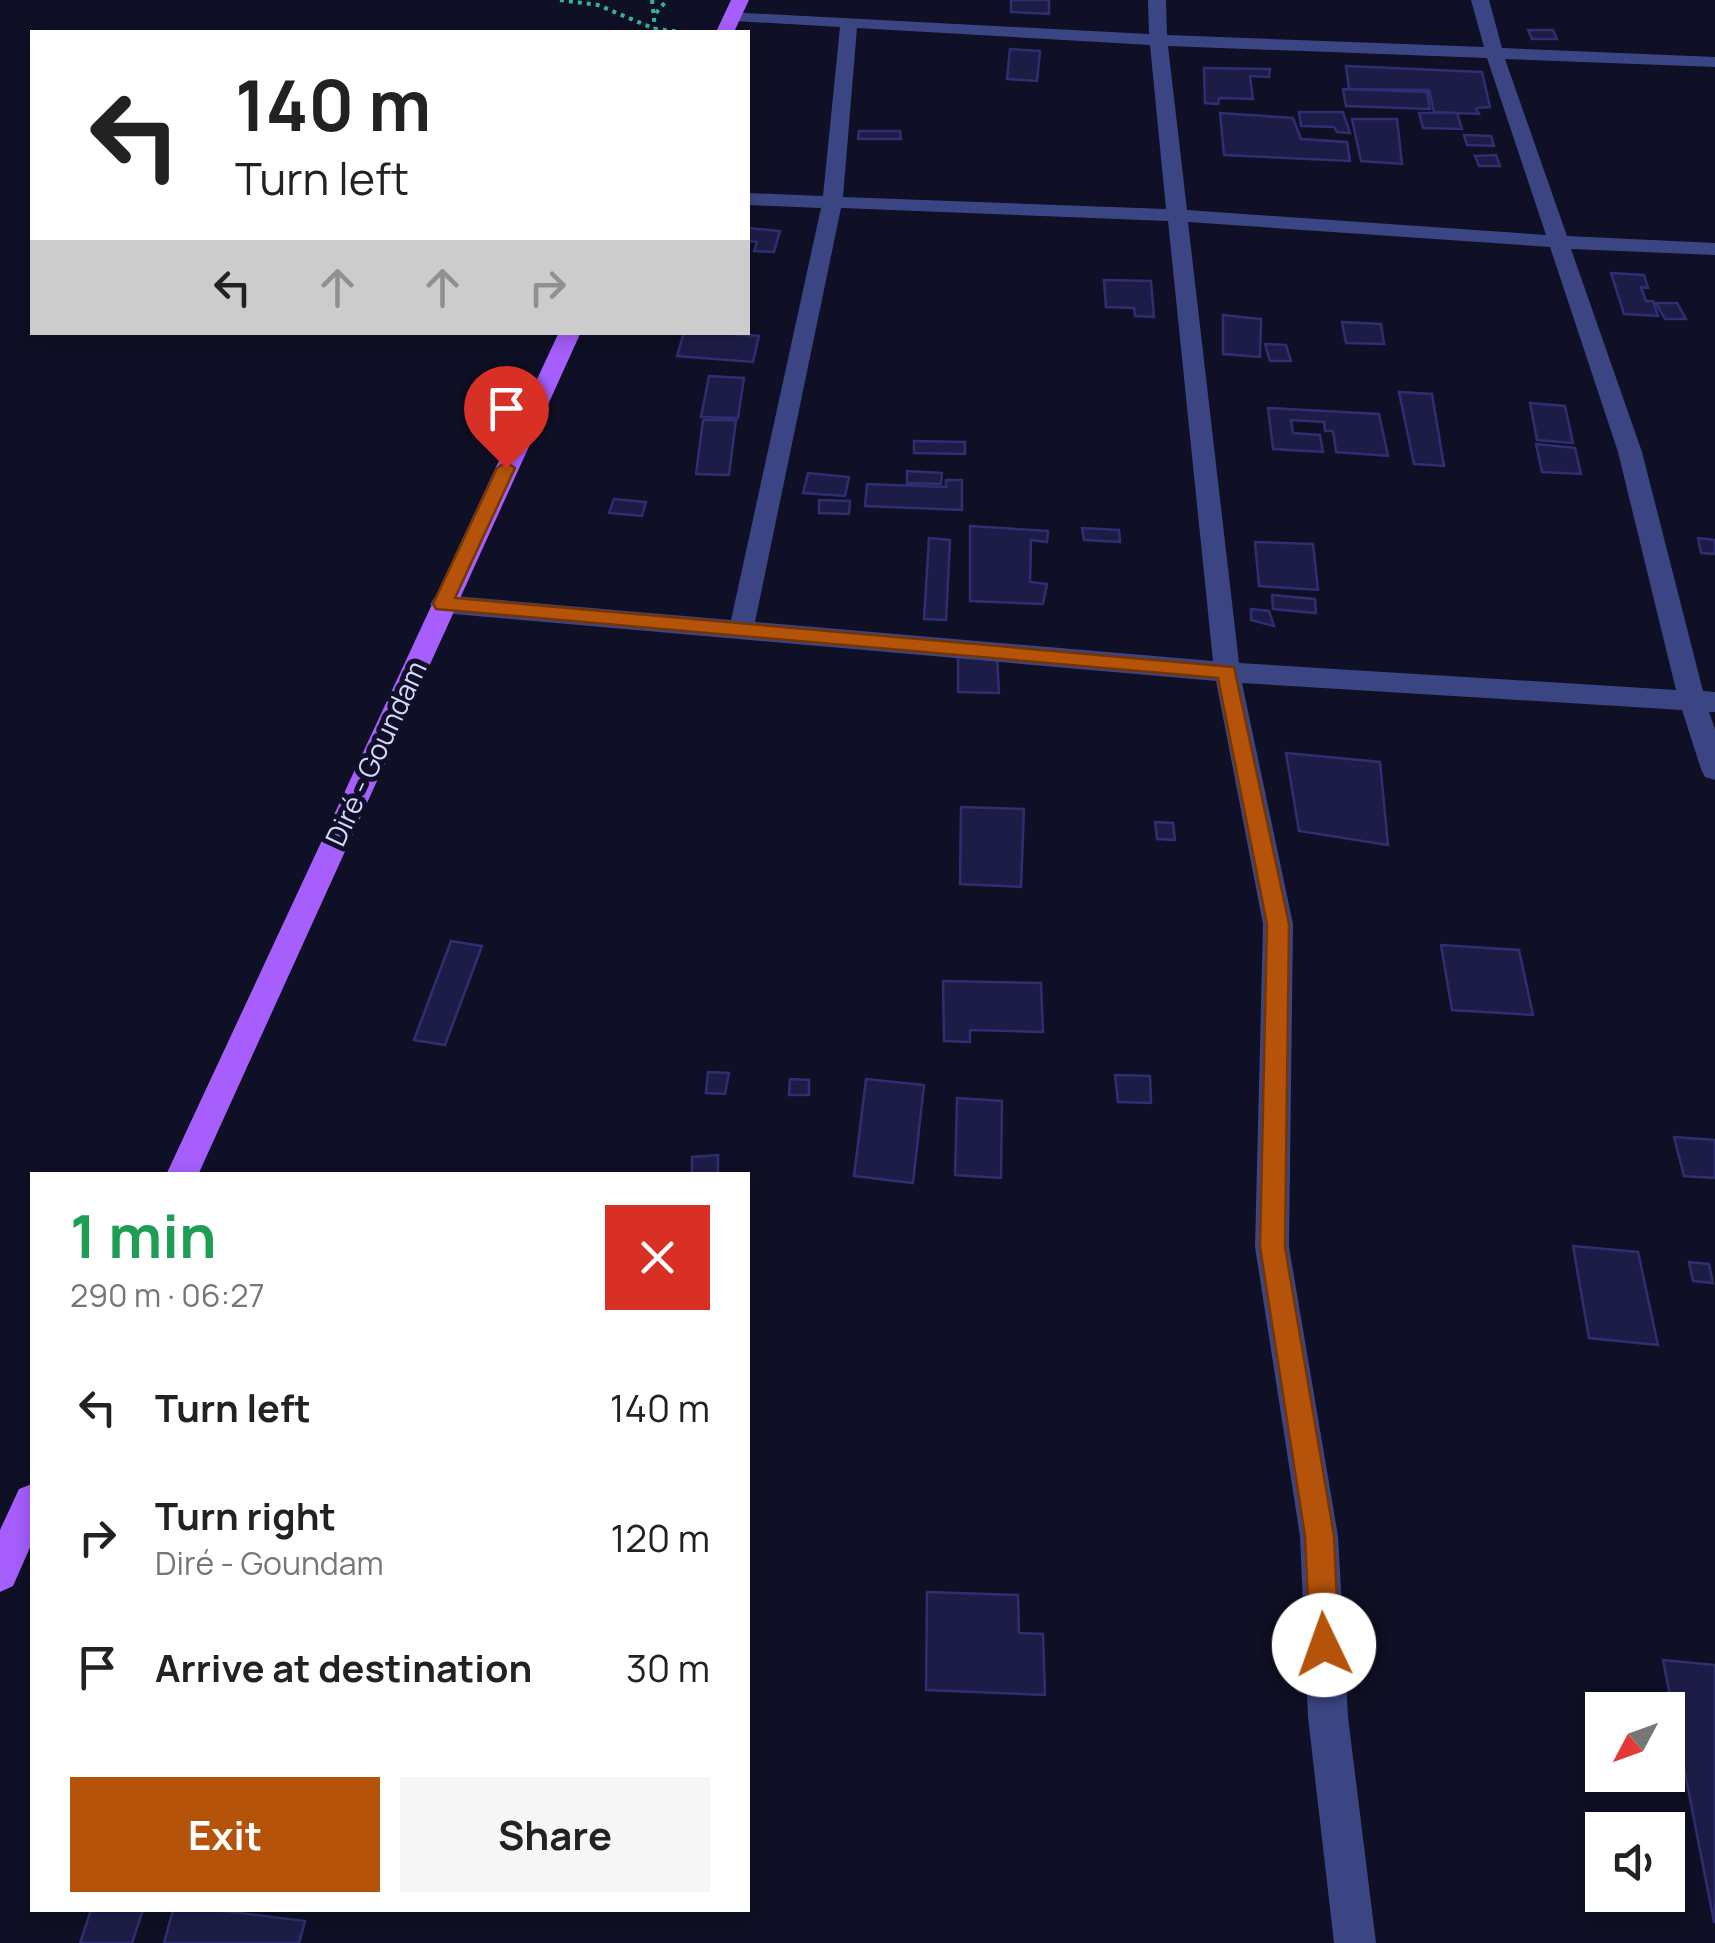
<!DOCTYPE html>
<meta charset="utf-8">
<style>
body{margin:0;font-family:Manrope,sans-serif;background:#f6f6f6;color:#222;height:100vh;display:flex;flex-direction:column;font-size:38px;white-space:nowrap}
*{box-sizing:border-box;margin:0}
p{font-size:32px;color:#767676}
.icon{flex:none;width:55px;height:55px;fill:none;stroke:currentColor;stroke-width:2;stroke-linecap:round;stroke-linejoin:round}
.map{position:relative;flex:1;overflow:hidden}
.drawer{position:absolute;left:30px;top:1172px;width:720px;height:740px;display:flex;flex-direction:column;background:#fff;border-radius:0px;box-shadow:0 5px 15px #0003}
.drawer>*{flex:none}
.guide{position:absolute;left:30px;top:30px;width:720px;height:305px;border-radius:0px;box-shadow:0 5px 15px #0003;background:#fff;color:#222;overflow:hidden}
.needle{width:65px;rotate:229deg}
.fabs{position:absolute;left:1585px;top:1692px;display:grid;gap:20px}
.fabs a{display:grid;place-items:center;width:100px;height:100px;border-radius:0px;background:#fff;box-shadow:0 5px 15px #0003;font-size:50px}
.pin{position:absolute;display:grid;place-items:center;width:85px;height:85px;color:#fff;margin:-102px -42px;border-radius:50% 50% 50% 0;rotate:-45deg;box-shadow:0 0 10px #0007}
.pin .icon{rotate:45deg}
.me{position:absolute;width:110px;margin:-55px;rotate:357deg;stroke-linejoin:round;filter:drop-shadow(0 0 8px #0008)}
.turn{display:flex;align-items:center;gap:35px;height:210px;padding:0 40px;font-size:45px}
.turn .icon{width:130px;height:130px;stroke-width:2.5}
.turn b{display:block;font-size:70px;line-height:85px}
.lanes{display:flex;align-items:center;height:95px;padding:0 40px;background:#0003;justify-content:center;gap:50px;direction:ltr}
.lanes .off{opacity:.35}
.round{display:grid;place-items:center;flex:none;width:105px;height:105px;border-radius:0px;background:#f6f6f6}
.head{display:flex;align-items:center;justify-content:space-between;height:170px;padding:0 40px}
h1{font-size:60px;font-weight:700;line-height:75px;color:#1e9e55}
.cta{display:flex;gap:20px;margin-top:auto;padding:20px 40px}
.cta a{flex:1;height:115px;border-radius:0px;background:#b45309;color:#fff;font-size:40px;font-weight:700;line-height:115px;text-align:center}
.cta a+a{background:#f6f6f6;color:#222}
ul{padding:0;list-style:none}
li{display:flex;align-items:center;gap:30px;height:130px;padding:0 40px}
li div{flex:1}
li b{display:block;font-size:38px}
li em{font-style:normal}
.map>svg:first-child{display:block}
.building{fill:#1d1c46;stroke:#302e71;stroke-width:2.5}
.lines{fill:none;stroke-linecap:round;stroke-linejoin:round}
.path{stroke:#32b597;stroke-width:4;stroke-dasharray:4 5;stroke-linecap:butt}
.minor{fill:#3b4583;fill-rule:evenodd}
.major{fill:#a65efc;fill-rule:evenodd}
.route{fill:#b45309;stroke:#753606;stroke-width:2.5}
.labels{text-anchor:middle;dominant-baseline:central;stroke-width:10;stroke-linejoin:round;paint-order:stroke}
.street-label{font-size:28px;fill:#d4d7fe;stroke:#0f0f25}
</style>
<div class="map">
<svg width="1715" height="1943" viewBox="0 0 1715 1943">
<rect width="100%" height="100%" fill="#0f0f25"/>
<path class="building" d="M1011,0H1049V14L1011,12Z
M1528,30H1553L1557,39H1532Z
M1010,49L1040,51L1037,81L1007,79Z
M1346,66L1482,72L1490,107L1476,108L1479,114L1434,112L1429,90L1349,89Z
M1204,68L1270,69L1269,77L1250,76L1253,99L1219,98L1218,104L1205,103Z
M1343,89L1427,92L1430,109L1346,106Z
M1299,112H1343L1350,133L1337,132L1334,127L1301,126Z
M1220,113L1293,118L1301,139L1347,142L1350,161L1224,155Z
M1419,113H1457L1462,129L1423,128Z
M1352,119H1397L1402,164L1361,161Z
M859,131H900L901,139H858Z
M1464,135L1491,136L1494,146L1467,145Z
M1496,155L1500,166H1479L1475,156Z
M748,228L780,231L774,252L754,251L757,242L748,241Z
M1611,273L1644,275L1648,288L1641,287L1646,301H1653L1658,316L1624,314Z
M1104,280L1151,281L1154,317L1135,316L1134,308L1106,307Z
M1656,303H1677L1686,319H1665Z
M1223,315L1261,319L1260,357L1223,354Z
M1342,322L1381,324L1384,344L1346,343Z
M684,332H705L759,336L753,362L677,356Z
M1265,344L1286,345L1291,361H1270Z
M709,376L744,378L738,418L701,417Z
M1399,392L1432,394L1444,466L1414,464Z
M1530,403L1565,406L1573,443L1537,440Z
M1268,408L1379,414L1388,456L1336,452L1333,431H1325L1324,422L1291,420L1293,433L1320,435L1323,452L1273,449Z
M703,420H736L729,475L696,474Z
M914,441L965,442V454L914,453Z
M1536,444L1575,448L1581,474L1542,472Z
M907,471L942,473L941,484L907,483Z
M808,473L849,477L845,496L803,493Z
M946,480H962V510L865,506L867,484L946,487Z
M614,499L646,502L642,516L609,513Z
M819,500L850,501L849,514L819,513Z
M970,526L1048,531L1047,542L1031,540L1030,582L1047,584L1043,604L970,601Z
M1082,528L1119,530L1120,542L1084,540Z
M929,538L950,540L946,620L924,619Z
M1698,538L1715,540V554L1701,553Z
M1255,542L1313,544L1318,590L1259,586Z
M1272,595L1315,599L1316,613L1273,609Z
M1251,609L1269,611L1274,626L1251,620Z
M958,653L997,654L999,693L958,692Z
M1286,753L1380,762L1388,845L1299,831Z
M961,807L1024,809L1021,887L960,884Z
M1155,822L1173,823L1175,840L1157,839Z
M451,941L482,946L445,1045L414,1040Z
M1441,945L1519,950L1533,1015L1452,1010Z
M943,981L1041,983L1043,1032L970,1030V1042L944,1041Z
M708,1072L729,1073L725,1094L706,1093Z
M1115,1075L1150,1076L1151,1103L1118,1102Z
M790,1079L809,1080V1095H789Z
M866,1079L924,1085L913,1183L854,1176Z
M957,1098L1002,1101L1001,1178L955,1175Z
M1674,1137L1715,1140V1178L1684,1176Z
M718,1155V1175H692V1157Z
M1573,1246L1638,1252L1658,1345L1589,1338Z
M1689,1262L1709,1264L1713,1283L1693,1281Z
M927,1592L1018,1595L1019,1633L1043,1634L1045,1695L926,1690Z
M1663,1660L1715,1665V1922H1714Z
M91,1910H143L132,1943H80Z
M173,1910H215L305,1921L299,1943H164Z"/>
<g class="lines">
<path class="path" d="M560,0L598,5L655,29L683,32
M652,0L655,28
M656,13L667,0"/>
<path class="minor" d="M1148,0H1166L1167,35L1484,47L1471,0H1489L1502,48L1715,57V67L1505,59L1567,236L1715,243V255L1571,249L1642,452L1703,691L1715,692V712H1709L1715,729V780L1705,777L1701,769L1682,710L1242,683L1293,924L1289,1247L1338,1536L1348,1717L1376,1943H1334L1308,1717L1300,1536L1255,1247L1263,924L1216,681L443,613L434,610L430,604L434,598L443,595L731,620L821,208L748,205V193L823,196L840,27L734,21L728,20V12L1149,34ZM857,28L1150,45L1166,209L843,197ZM1168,46L1487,58L1546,235L1187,210ZM841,208L1168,221L1213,661L755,622ZM1188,222L1550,247L1618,452L1676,690L1239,663Z"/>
<path class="major" d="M731,0H749L734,32H716Z
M559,332H581L198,1175H166Z
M32,1484V1543L13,1586L0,1592V1530L19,1489Z"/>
</g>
<path class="route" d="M506,462L515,468L455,598L1234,667L1289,924L1285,1247L1334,1536L1339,1645L1335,1655L1324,1659L1314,1655L1310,1645L1305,1536L1260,1247L1267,924L1218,678L436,609L433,604L497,468Z"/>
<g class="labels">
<g class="street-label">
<text transform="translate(375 753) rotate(-65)">Diré - Goundam</text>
</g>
</g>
</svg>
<div class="fabs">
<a><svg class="needle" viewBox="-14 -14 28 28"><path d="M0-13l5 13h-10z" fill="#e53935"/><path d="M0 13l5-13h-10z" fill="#767676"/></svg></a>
<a><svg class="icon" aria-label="sound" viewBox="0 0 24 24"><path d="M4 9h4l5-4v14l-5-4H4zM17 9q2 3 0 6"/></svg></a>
</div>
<div class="pin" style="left:506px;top:468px;background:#d93025"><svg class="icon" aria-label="arrive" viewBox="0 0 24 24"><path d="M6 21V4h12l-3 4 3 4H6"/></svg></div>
<svg class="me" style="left:1324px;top:1645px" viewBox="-20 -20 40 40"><circle r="19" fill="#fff"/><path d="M0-13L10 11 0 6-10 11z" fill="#b45309"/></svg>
<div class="guide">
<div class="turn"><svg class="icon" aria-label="left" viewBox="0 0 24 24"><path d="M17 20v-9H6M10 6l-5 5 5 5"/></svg><div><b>140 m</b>Turn left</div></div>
<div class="lanes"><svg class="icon" aria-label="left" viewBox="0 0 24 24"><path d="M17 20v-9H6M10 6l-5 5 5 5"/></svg><svg class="icon off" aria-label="ahead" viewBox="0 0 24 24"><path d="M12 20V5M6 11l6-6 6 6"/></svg><svg class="icon off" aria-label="ahead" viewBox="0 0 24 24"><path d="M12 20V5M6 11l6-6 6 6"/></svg><svg class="icon off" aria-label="right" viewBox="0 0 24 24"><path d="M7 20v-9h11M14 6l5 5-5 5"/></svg></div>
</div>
<section class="drawer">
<div class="head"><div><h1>1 min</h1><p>290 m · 06:27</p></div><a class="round" style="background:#d93025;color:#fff"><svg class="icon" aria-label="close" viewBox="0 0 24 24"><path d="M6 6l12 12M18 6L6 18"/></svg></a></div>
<ul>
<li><svg class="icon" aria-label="left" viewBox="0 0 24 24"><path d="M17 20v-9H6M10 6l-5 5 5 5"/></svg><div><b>Turn left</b></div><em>140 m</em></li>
<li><svg class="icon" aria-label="right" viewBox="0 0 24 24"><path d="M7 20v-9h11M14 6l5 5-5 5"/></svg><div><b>Turn right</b><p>Diré - Goundam</p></div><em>120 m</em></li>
<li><svg class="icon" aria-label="arrive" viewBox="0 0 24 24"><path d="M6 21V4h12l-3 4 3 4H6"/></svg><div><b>Arrive at destination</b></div><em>30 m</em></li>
</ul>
<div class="cta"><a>Exit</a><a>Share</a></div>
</section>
</div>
